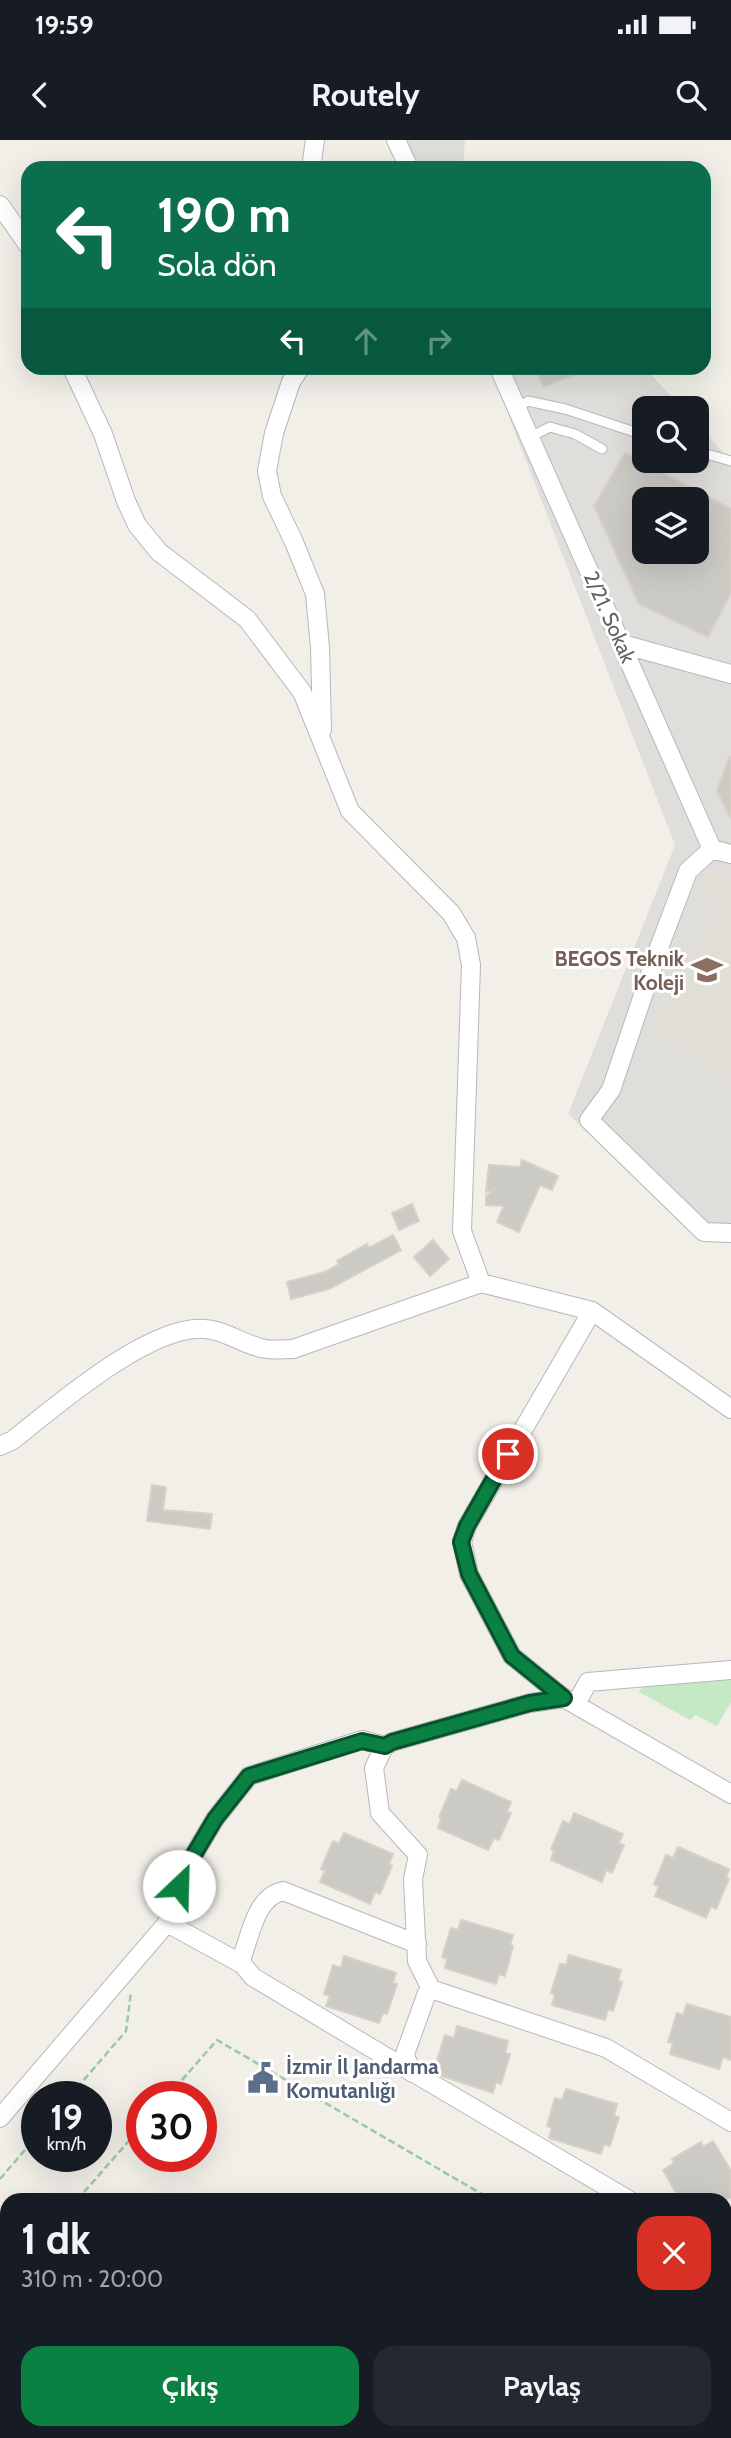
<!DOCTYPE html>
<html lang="tr">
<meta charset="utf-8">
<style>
body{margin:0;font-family:Cabin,sans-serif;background:#242831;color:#f1f3f6;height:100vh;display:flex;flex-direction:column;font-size:26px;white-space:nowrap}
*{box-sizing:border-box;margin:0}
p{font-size:23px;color:#9ea1a6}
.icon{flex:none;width:38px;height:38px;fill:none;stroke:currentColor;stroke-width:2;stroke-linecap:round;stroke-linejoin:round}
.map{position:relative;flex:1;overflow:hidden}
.drawer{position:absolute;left:0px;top:2053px;width:732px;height:247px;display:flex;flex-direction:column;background:#171b24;border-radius:21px 21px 0 0;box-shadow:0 7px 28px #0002}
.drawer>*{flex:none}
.hud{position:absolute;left:21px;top:21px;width:690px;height:214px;border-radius:21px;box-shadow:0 7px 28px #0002;background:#0b6e4f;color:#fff;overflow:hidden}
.controls{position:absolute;left:632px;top:256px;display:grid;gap:14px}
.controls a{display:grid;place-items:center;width:77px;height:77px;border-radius:14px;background:#171b24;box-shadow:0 7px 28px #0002;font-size:35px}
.speed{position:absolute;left:21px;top:1941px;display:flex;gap:14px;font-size:35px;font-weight:700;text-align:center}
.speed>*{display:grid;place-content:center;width:91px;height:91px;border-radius:50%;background:#171b24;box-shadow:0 7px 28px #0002;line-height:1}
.speed small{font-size:18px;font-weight:400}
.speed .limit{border:10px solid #d22;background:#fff;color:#111}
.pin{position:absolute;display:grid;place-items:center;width:60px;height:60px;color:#fff;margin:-30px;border:4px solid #fff;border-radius:50%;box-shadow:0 2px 7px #0007}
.me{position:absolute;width:77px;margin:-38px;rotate:24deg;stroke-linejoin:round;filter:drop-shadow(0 0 5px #0008)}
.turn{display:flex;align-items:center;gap:24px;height:147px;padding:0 21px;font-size:32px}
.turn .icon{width:91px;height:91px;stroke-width:2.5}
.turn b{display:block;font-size:49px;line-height:60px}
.lanes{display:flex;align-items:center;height:66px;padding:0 21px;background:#0003;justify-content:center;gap:35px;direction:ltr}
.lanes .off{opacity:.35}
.round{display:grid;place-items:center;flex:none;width:74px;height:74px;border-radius:21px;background:#242831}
.overview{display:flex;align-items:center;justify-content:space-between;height:119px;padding:0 21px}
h1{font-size:42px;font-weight:800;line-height:52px}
.cta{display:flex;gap:14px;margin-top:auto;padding:14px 21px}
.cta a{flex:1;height:80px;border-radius:21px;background:#0b8043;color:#fff;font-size:28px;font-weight:800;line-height:80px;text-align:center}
.cta a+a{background:#242831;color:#f1f3f6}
.status{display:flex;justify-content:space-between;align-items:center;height:49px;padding:0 35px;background:#171b24;direction:ltr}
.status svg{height:19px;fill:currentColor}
header{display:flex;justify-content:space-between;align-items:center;height:91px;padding:0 21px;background:#171b24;font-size:32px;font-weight:800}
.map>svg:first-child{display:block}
.industrial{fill:#e0deda;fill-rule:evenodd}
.education{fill:#e1ded6}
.green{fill:#c5e8c5}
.building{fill:#cccac5;stroke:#d6d1c6;stroke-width:2;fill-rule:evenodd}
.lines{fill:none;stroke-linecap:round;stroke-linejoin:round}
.service-casing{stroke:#b5b8bc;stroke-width:11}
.minor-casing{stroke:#b5b8bc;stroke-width:20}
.path{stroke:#9cc7a9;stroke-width:2.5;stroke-dasharray:7 3.5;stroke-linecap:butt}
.service{stroke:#fff;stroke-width:9}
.minor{stroke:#fff;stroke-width:18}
.route-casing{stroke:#07532c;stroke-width:18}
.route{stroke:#0b8043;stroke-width:12}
.labels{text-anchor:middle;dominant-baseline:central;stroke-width:6;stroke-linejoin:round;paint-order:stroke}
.street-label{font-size:21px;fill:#5f6368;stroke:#fff}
.education-label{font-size:21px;font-weight:bold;fill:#785e54;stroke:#fff;text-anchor:end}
.service-label{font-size:21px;font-weight:bold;fill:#4e5e75;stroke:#fff;text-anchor:start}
</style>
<div class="status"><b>19:59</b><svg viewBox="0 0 49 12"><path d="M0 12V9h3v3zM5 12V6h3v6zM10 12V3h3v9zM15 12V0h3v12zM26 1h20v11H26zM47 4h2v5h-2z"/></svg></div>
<header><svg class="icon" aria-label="back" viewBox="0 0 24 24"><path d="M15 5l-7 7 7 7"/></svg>Routely<svg class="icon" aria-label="search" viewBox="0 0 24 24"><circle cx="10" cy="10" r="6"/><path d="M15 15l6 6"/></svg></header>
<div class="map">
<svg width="731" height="2298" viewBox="0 0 731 2298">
<rect width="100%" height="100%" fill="#f1efe8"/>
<path class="industrial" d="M390,0H465L463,28H403Z
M490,228H645L682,268H644V320H696L697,284L731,321V1099L697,1097L568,974L675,705ZM644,359H696V411H644Z"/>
<path class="education" d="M707,728L731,735V942L651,888L715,772L700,734Z"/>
<path class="green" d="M731,1539V1562L717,1586L695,1575L690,1580L639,1552L643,1545Z"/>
<path class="building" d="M535,228H589L544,247Z
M625,313L731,369V453L708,497L639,464L594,366ZM644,359H696V411H644Z
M729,617H731V679L717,651Z
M522,1020L558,1036L552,1050L540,1045L519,1092L497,1082L504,1066L486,1065V1056L496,1048L486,1052L489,1025L520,1027Z
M412,1064L419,1081L399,1090L392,1073Z
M393,1095L401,1110L329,1149L291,1159L287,1142L325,1132L339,1124L337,1121L367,1104L369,1108Z
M433,1100L449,1119L430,1136L414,1117Z
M152,1345L166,1347L163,1370L212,1374L210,1389L147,1381Z
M462,1640L511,1662L507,1672L511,1673L499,1700L494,1698L488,1710L438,1688L441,1679L439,1677L451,1649L457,1651Z
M574,1673L623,1694L619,1703L624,1705L612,1733L606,1730L602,1742L551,1720L554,1711L551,1709L563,1681L570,1684Z
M344,1693L393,1714L389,1724L392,1726L380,1754L375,1752L370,1764L320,1742L325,1731L321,1729L333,1701L339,1704Z
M678,1707L729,1729L726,1738L729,1739L716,1769L711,1766L706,1778L655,1756L659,1747L654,1744L666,1715L673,1718Z
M461,1780L513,1795L510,1805L513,1806L505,1836L499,1834L496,1844L445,1828L447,1819L442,1817L451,1788L458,1790Z
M569,1815L621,1830L618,1841L622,1842L613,1871L608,1869L605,1880L552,1865L555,1855L551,1853L560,1824L566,1825Z
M344,1816L396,1833L393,1843L397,1844L387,1874L383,1873L379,1883L326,1866L330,1856L324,1854L333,1825L341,1828Z
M687,1864L731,1877V1920L723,1917L719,1929L670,1914L673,1903L668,1902L677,1873L683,1875Z
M457,1886L508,1901L505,1913L510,1914L501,1944L496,1942L493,1953L439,1935L442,1925L436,1924L445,1895L454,1898Z
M566,1949L617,1964L614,1976L619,1977L610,2006L604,2004L601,2014L549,1998L552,1988L547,1986L555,1958L562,1960Z
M713,2001L731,2031V2057L726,2060H680L663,2030L674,2023L672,2019L701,2002L703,2007Z"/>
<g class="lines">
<defs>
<path id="service" d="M517,268L528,261L565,269L644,295
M530,297L550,287L575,294L602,309
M696,311L731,321
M328,2292L338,2298
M26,2298L41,2292"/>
<path id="minor" d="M396,0L409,28
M311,28L315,0
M0,65L28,105
M72,228L103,294L126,361L137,385L159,412L247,479L302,552L350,671L451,773L466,798L471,825L462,1091L481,1143L592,1171L731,1269
M300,228L291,242L274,293L267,331L272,356L294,402L315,454L320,507L322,590
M499,228L712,709L731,714
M622,504L731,534
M712,709L688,731L660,805L611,950L589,980L704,1092L731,1093
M0,1306L13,1300C56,1266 150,1184 205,1189C224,1190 243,1204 261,1208C271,1211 283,1209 293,1209L481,1143
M564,1558L512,1516L469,1434L462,1402L467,1386L592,1171
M576,1564L588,1542L731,1530
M167,1783L242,1824
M431,1849L417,1821L413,1739L418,1715L380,1673L374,1628L381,1613L385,1606L392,1602L530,1563L564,1558L731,1654
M413,1933L253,1837L242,1824V1817C251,1793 256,1757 283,1751L417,1804
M0,1978L167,1783L186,1728L215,1679L249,1636L362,1600L385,1606
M629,2060L419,1936C412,1929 407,1924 405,1914L427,1853L431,1849L606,1908L731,1982
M724,2116L731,2120"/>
</defs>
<use href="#service" class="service-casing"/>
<use href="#minor" class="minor-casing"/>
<path class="path" d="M70,1956L126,1891L131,1852
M168,1956L217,1900L492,2060
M0,2039L37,1996
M77,2060L142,1986
M0,2147L7,2139
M724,2195L731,2199
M578,2298L588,2292"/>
<use href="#service" class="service"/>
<use href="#minor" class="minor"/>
</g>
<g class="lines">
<defs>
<path id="route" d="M179,1746L186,1728L215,1679L249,1636L362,1601L385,1606L392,1602L530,1563L564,1558L512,1516L469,1434L461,1402L467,1386L508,1314"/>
</defs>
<use href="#route" class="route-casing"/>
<use href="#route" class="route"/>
</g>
<defs>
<symbol id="school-bare" viewBox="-9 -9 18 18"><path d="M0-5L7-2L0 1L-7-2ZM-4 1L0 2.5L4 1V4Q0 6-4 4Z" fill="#8d6e63" stroke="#fff" stroke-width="2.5" paint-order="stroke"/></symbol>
<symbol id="civic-bare" viewBox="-9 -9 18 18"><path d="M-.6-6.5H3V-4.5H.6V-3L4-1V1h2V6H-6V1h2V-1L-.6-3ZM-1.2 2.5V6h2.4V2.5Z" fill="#5c6f8a" stroke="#fff" stroke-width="2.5" paint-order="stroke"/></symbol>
</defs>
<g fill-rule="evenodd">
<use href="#school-bare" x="685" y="808" width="44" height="44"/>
<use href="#civic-bare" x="241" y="1916" width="44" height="44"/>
</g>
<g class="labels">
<g class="street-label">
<text transform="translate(610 477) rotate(66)">2/21. Sokak</text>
</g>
<g class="education-label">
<text x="684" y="818">BEGOS Teknik<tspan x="684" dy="24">Koleji</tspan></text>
</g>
<g class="service-label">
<text x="286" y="1926">İzmir İl Jandarma<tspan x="286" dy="24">Komutanlığı</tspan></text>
</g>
</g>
</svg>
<div class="controls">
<a><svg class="icon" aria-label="search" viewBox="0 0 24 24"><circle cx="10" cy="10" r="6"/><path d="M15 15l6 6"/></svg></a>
<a><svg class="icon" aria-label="layers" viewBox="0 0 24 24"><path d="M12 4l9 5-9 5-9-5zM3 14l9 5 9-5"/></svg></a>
</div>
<div class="speed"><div>19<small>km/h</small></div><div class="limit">30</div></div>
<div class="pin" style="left:508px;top:1314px;background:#d93025"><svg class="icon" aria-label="arrive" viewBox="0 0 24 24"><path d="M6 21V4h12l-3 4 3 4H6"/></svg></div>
<svg class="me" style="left:179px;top:1746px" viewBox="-20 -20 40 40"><circle r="19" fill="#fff"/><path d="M0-13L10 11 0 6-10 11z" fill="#0b8043"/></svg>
<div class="hud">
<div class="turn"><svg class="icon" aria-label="left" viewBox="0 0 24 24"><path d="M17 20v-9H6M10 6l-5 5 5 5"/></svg><div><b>190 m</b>Sola dön</div></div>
<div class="lanes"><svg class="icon" aria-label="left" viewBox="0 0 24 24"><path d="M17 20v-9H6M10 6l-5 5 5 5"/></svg><svg class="icon off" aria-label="ahead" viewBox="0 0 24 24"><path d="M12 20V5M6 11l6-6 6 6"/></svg><svg class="icon off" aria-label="right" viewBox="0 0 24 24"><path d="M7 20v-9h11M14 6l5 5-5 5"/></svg></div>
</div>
<section class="drawer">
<div class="overview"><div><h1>1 dk</h1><p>310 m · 20:00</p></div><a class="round" style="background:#d93025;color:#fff"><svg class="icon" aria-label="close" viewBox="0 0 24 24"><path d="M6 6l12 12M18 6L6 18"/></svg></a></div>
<div class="cta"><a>Çıkış</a><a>Paylaş</a></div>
</section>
</div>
